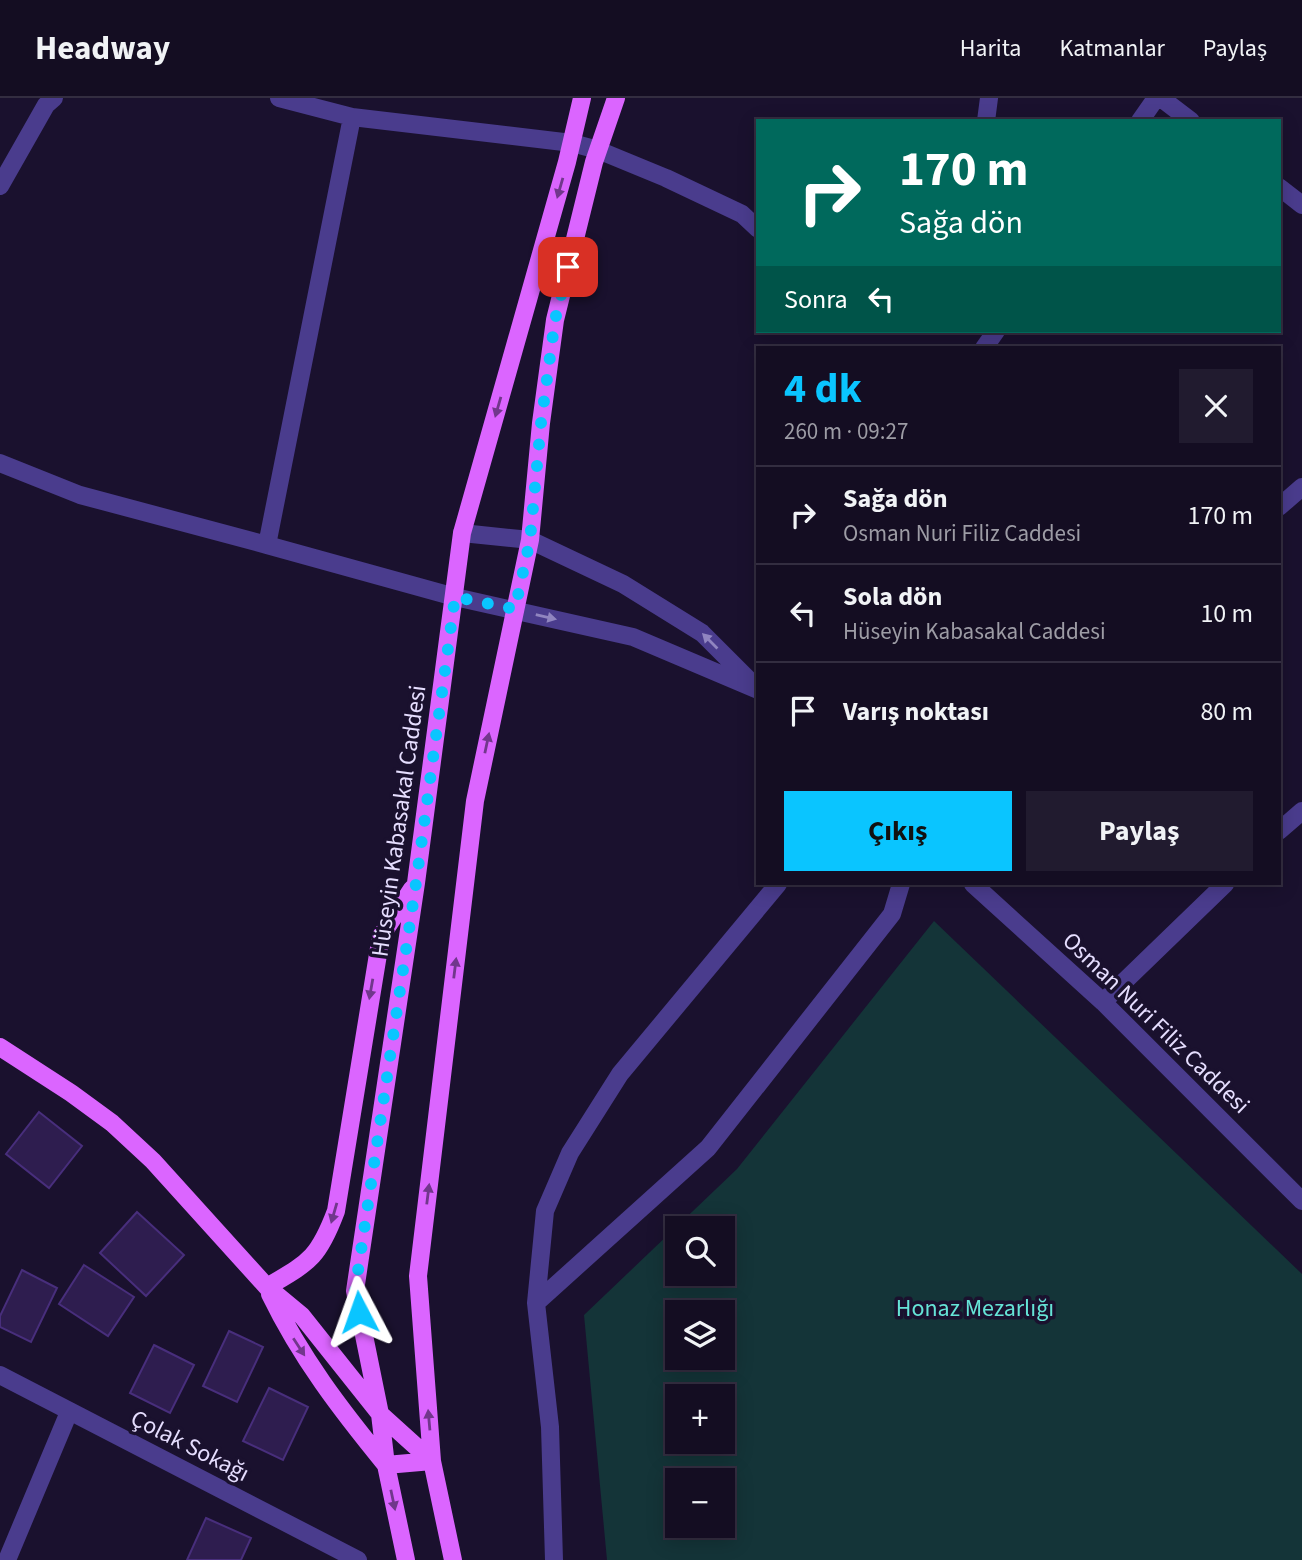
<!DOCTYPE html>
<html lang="tr">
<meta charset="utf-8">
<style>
body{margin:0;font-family:"Source Sans 3",sans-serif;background:#211b2f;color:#f1f3f6;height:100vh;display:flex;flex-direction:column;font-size:26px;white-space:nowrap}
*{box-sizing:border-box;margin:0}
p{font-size:23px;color:#9d9ca5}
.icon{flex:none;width:38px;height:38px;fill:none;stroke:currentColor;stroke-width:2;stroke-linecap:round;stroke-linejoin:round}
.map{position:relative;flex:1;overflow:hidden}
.panel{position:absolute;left:756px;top:248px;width:525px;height:539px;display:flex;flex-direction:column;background:#140d22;border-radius:0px;box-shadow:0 4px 18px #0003,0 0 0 2px #332d40}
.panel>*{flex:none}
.hud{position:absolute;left:756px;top:21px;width:525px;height:214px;border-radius:0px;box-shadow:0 4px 18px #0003,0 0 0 2px #332d40;background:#00695c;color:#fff;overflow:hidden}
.fabs{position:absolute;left:665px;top:1118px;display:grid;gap:14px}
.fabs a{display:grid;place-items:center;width:70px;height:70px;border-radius:0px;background:#140d22;box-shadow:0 4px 18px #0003,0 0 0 2px #332d40;font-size:35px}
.pin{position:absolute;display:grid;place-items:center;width:60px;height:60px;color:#fff;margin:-30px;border-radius:14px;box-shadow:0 4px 10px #0006}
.me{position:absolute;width:77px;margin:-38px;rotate:356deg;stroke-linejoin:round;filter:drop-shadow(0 0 5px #0008)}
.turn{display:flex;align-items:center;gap:24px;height:147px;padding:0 28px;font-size:32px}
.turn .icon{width:91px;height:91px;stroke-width:2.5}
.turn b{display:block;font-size:49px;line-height:60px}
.then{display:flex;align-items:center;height:66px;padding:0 28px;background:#0003;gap:14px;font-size:26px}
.round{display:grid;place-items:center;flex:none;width:74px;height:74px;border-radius:0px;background:#211b2f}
.overview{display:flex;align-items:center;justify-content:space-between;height:119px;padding:0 28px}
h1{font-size:42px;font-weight:700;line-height:52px;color:#0ac5ff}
.primary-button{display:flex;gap:14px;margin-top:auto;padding:14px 28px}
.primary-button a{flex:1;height:80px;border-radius:0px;background:#0ac5ff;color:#111;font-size:28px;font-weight:700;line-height:80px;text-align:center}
.primary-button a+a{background:#211b2f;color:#f1f3f6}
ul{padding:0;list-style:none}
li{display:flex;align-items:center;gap:21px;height:98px;padding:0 28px;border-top:2px solid #332d40}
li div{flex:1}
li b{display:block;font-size:26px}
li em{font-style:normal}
header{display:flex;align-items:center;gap:42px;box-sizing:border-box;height:98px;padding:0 35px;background:#140d22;border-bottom:2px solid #332d40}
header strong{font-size:33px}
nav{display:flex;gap:38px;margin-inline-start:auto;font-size:24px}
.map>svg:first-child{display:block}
.green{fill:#143438;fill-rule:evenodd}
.building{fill:#2e1d4f;stroke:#482e7c;stroke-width:2}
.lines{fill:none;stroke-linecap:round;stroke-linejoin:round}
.minor{stroke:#4a3c8d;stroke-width:18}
.major{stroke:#db65ff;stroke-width:18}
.oneway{fill:#71378c}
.oneway2{fill:#9085c0}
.route{stroke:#0ac5ff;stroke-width:12;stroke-dasharray:0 21.6}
.labels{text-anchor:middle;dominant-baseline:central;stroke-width:7;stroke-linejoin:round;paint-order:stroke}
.street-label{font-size:24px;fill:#e6deff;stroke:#1a112e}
.park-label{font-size:24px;fill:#65e4d6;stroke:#1a112e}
</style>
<header>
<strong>Headway</strong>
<nav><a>Harita</a><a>Katmanlar</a><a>Paylaş</a></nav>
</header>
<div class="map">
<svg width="1302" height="1462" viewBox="0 0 1302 1462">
<rect width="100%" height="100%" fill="#1a112e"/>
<path class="green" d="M934,823L1302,1176V1462H607L584,1217L737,1071ZM677,1130H723V1176H677ZM677,1214H723V1260H677ZM677,1298H723V1344H677ZM677,1382H723V1428H677Z"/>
<path class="building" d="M39,1014L82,1048L49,1090L6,1056Z
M137,1114L184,1157L146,1198L100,1155Z
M84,1167L134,1199L108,1238L59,1206Z
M22,1172L57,1190L31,1244L0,1229V1218Z
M229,1233L263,1249L237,1304L203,1288Z
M154,1247L194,1267L170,1315L130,1295Z
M269,1290L308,1309L283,1362L243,1343Z
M206,1420L251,1440L241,1462H187Z"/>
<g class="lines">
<path class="minor" d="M279,0L352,19
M1161,0L1191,23
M986,23L989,0
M1140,23L1156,0
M0,88L46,7L54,0
M1279,89L1302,107
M758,131L742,116L666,80L598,52L572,45L352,19L267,447L455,499L633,539L758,592
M984,250L996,233
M0,365L80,397L267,447
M1279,409L1302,389
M462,435L530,442L623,486L702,535L753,586
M1279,733L1302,713
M973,786L1103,904L1302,1103
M1103,904L1225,786
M536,1205L708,1050L892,816L901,786
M0,1277L358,1462
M7,1462L69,1314
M554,1462L550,1329L536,1205L545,1113L570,1055L620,976L778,786"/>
<path class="major" d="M0,949L71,995L112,1025L153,1063L267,1189L302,1218L380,1316L432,1363
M267,1189C309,1164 318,1161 336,1113L381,838L412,791
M270,1196C301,1260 341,1312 386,1367L432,1363
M406,1462L386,1367L380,1316L355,1193L416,785L462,435L567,64L582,0
M453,1462L432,1363L418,1178L475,703L530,442L541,325L555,222L594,64L616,0"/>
</g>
<defs><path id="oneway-solid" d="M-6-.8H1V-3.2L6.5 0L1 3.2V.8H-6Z" transform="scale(1.75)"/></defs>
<g class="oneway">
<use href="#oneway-solid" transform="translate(560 90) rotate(106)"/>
<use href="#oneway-solid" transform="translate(498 309) rotate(106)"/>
<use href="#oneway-solid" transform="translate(487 645) rotate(-78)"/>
<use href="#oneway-solid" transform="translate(455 870) rotate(-83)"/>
<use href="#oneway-solid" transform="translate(371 891) rotate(100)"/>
<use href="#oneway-solid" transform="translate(428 1096) rotate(-83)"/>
<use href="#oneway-solid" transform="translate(334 1115) rotate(106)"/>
<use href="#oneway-solid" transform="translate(299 1249) rotate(57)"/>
<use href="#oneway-solid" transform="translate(429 1322) rotate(-95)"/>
<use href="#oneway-solid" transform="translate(393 1402) rotate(78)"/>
</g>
<g class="oneway2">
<use href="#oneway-solid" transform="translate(546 519) rotate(13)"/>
<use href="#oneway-solid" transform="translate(710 543) rotate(-135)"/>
</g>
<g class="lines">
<path class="route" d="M359,1214L355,1193L416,785L455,499L515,511L530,442L541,325L555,222L568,169"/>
</g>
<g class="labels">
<g class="street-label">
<text transform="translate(399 723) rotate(-82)">Hüseyin Kabasakal Caddesi</text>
<text transform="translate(1156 925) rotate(44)">Osman Nuri Filiz Caddesi</text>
<text transform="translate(190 1348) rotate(27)">Çolak Sokağı</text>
</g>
<g class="park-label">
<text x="975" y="1210">Honaz Mezarlığı</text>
</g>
</g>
</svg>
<div class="fabs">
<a><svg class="icon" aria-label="search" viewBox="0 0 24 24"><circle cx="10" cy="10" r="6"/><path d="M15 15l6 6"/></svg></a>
<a><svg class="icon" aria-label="layers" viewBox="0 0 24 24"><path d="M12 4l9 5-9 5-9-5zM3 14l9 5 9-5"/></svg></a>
<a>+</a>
<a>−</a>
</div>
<div class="pin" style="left:568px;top:169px;background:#d93025"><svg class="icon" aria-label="arrive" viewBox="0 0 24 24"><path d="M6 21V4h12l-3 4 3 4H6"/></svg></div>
<svg class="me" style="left:359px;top:1214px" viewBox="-20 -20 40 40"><path d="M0-17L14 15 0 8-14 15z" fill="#0ac5ff" stroke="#fff" stroke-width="4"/></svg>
<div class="hud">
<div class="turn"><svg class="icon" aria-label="right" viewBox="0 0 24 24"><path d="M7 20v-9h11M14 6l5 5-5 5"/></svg><div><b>170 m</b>Sağa dön</div></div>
<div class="then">Sonra<svg class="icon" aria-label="left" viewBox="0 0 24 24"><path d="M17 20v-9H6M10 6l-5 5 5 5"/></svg></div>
</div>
<section class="panel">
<div class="overview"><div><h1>4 dk</h1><p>260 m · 09:27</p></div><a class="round"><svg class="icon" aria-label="close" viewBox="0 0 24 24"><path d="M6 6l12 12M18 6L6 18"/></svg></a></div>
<ul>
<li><svg class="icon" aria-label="right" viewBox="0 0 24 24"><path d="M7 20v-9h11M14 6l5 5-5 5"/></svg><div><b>Sağa dön</b><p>Osman Nuri Filiz Caddesi</p></div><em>170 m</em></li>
<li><svg class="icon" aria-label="left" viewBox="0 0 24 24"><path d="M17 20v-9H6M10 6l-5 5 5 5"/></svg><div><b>Sola dön</b><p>Hüseyin Kabasakal Caddesi</p></div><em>10 m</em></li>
<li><svg class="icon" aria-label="arrive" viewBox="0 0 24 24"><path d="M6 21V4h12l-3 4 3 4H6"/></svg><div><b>Varış noktası</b></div><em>80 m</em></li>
</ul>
<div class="primary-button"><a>Çıkış</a><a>Paylaş</a></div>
</section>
</div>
